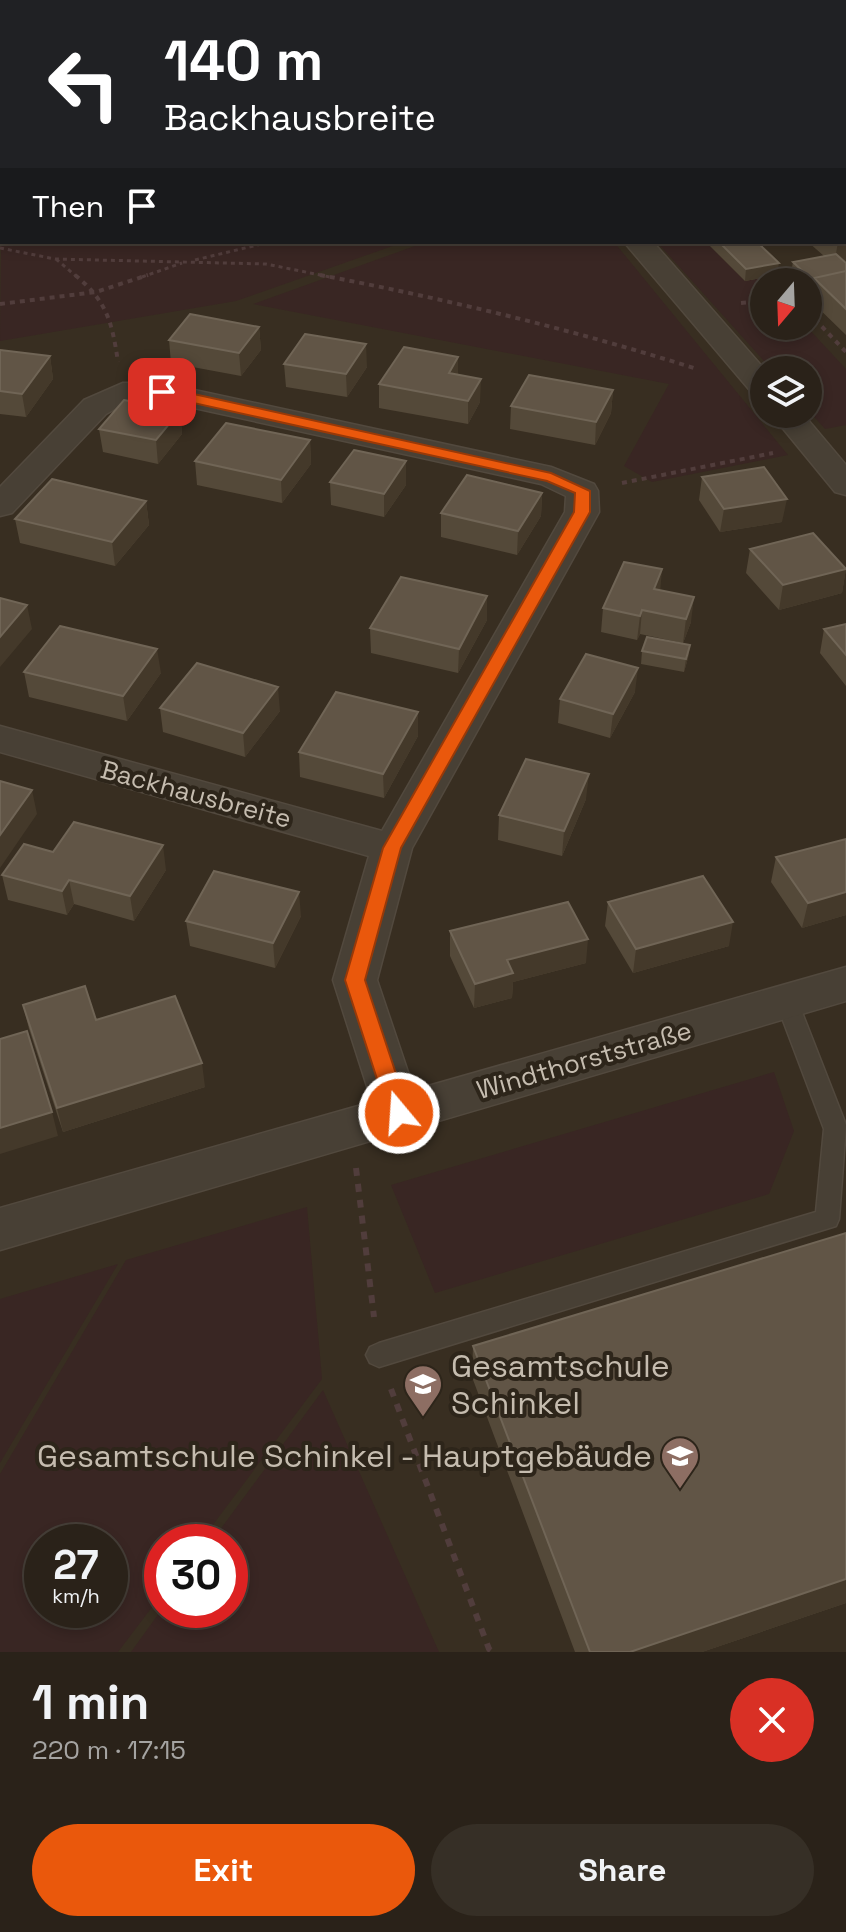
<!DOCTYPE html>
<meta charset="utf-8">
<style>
body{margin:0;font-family:"Space Grotesk",sans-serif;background:#362f26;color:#f1f3f6;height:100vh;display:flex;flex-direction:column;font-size:30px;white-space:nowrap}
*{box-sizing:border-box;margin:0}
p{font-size:26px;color:#a5a4a2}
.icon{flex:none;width:44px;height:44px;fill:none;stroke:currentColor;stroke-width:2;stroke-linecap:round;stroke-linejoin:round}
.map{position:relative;height:1652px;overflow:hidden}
.panel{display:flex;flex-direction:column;background:#2a2219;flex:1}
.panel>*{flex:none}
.guide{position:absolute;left:0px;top:0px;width:846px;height:244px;box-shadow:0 4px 12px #0003,0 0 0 2px #463f38;background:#202124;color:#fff;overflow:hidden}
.needle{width:52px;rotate:199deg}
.fabs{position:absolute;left:750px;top:268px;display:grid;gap:16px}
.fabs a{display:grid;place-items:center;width:72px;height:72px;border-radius:50%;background:#2a2219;box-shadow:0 4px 12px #0003,0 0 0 2px #463f38;font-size:40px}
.speed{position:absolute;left:24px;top:1524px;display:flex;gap:16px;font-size:40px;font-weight:700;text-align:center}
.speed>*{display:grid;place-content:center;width:104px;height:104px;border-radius:50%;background:#2a2219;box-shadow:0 4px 12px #0003,0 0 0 2px #463f38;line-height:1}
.speed small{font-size:20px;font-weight:400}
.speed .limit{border:12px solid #d22;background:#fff;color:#111}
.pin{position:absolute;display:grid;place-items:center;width:68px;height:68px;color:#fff;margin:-34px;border-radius:16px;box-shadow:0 4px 12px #0006}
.me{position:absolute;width:88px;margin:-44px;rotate:342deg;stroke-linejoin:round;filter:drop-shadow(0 0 6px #0008)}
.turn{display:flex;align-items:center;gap:28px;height:168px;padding:0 32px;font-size:36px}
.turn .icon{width:104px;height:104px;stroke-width:2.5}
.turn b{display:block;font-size:56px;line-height:68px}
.then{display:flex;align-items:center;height:76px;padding:0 32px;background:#0003;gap:16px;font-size:30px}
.round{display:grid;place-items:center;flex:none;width:84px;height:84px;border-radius:42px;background:#362f26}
.head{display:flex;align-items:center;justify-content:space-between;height:136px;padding:0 32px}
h1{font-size:48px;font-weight:800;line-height:60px}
.action{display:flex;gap:16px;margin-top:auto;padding:16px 32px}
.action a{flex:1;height:92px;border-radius:48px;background:#ea580c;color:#fff;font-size:32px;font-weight:800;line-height:92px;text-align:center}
.action a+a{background:#362f26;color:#f1f3f6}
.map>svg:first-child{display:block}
.green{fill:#392623;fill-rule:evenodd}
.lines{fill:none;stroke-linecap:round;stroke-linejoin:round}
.stream{fill:#352815;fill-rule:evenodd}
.lane-casing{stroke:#52493e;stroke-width:3}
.street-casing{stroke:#52493e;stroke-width:3}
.path-far2{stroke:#513d3c;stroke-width:3;stroke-dasharray:4 4;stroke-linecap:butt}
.path-far1{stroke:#513d3c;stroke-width:4;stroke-dasharray:5 5;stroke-linecap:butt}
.path{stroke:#513d3c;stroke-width:6;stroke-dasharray:8 8;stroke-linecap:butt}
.lane{fill:#484035;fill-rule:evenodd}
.street{fill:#484035;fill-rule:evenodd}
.wall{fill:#544939}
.shaded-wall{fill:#44392a}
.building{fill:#615546;stroke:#706556;stroke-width:2}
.route{fill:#ea580c;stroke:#983908;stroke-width:2}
.labels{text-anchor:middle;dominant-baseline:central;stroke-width:8;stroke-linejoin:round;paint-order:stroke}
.street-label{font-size:26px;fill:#c5bcaf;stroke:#2d251a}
.near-poi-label{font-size:32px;fill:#c5bcaf;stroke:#2d251a;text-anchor:start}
</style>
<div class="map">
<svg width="846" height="1652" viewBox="0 0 846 1652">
<rect width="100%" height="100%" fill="#382e21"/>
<path class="green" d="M0,0H389L2,2L0,104Z
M2,172V242H404L236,301L0,341Z
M426,242H614L788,455L652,482L624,466L669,384L253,304Z
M657,242H706L745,281L761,278L765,282L764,326H806L846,369V425L825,429L808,410V370H772Z
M774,1072L794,1131L769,1194L435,1293L391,1185Z
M307,1207L322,1379L200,1542H162V1594L118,1652H0V1474L126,1260ZM110,1542V1610H42V1542Z
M118,1264L0,1463V1299Z
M323,1390L439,1652H131L162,1609L230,1610V1542H211Z"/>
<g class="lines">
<path class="stream" d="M330,0H343L329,2Z
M2,181V187L0,188V182Z"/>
<defs>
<path id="lane" d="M787,993L795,996L798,1002L846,1125L839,1219L836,1226L379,1367L370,1363L366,1355L370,1347L379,1343L816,1212L824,1129L776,1002L779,996Z"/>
<path id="street" d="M675,0H707L674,2Z
M844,99H846V113H844Z
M624,242H653L765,370L764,397L753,394Z
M123,383H162L551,467L594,484L598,491L599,512L412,848L377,980L414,1090L846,967V1001L0,1250V1208L372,1102L333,980L369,856L0,752V726L382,831L565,512L566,496L541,484L162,401H129L106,414L12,513L0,516V487L84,400Z
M771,414H803L846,465V495L835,492Z"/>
</defs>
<use href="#lane" class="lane-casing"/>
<use href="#street" class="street-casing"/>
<path class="path-far2" d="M549,0L552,2
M288,2L295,0
M0,248L55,259L266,264L330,277
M56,259L77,277
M195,260L270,242
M142,277L182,263"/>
<path class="path-far1" d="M75,275C107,301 112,322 118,362
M320,275C447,299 574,330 697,369
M741,303L764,301
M0,304L96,292L148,275
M808,312L846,352
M622,483L773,453"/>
<path class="path" d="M356,1168L374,1317
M391,1389L489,1649L493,1652"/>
<use href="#lane" class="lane"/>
<use href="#street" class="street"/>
</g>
<path class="wall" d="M793,0H846V6H844V2H796Z
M846,192V335L810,300L811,293L808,290V282H800L791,273L793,262L824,256L808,242H844Z
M706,242H757L777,275L745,281Z
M259,327L261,350L241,376L171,363L169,340Z
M0,350L50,356L53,379L26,417L0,414Z
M284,364L367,367L347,397L286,387Z
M458,375L480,402L468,424L379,408V384Z
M613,390L611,413L595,445L510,429L511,406Z
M180,411L182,434L158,464L103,452L99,429Z
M310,440L311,464L282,503L197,485L195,461Z
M702,477L782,522L720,532L699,500Z
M330,482L406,485L384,517L331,505Z
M542,493L541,516L517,555L441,537V513Z
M146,501L149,525L115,566L20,543L15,519Z
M750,549L846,568L842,593L779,610L746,573Z
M660,590L691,622L683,643L640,634L637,640L601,632L603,608Z
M487,620L458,673L371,653L370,628Z
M846,624V686L820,653L824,629Z
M690,645L688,658L684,672L641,664L642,651Z
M24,672L161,673L127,721L29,697Z
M635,692L610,738L558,723L560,699Z
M160,708L280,711L245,757L163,732Z
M418,712V736L384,798L300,777L299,752Z
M586,799L562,856L498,840L499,815Z
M846,839V915L802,928L771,882L776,857Z
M166,870L134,921L74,904L67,915L8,900L2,875Z
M608,902L729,946L633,973L605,926Z
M301,916L275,968L190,946L186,921Z
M450,931L586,963L513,982L512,998L474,1008L450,956Z
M23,1005L96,1020L205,1087L63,1132L29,1029Z
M846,1233V1603L702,1652H575L472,1377L473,1346Z"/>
<path class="shaded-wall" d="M586,0H614L603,2H586Z
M823,0H846V6H844V2H812Z
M846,234V263L834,265L838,242H844V235Z
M779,263L777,275L745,281L746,269Z
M259,327L261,350L241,376L239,353Z
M366,344L367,367L347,397L346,374Z
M50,356L53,379L26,417L22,394Z
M458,357V380L449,373Z
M481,379L480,402L468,424V401Z
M613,390L611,413L595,445L596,422Z
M180,411L182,434L158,464L156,440Z
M310,440L311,464L282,503L281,480Z
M406,461V485L384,517V494Z
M542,493L541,516L517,555L518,531Z
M787,499L782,522L720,532L724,509Z
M146,501L149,525L115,566L112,542Z
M662,569L660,594L651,613L654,589Z
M846,569L842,593L779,610L783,585Z
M487,596V620L458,673L459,649Z
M694,597L691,622L683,643L686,619Z
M27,605L32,629L0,667V637Z
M642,610L640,634L637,640L640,616Z
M690,645L688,658L684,672L686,659Z
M157,649L161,673L127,721L123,696Z
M638,668L635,692L610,738L613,714Z
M278,687L280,711L245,757L243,733Z
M418,712V736L384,798L383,774Z
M589,774L586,799L562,856L564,831Z
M32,790L37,814L0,868V835Z
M163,845L166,870L134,921L130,896Z
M69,880L74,904L67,915L62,891Z
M299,892L301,916L275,968L273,943Z
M846,892V915L802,928L808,903Z
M733,922L729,946L633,973L636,949Z
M588,939L586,963L513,982L512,998L474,1008L475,984L507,960Z
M202,1063L205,1087L63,1132L57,1108Z
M52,1112L58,1136L0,1154V1128Z
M846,1579V1603L702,1652H630Z"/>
<path class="building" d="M443,0H484L486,2H446Z
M725,0H791L792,1L782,2H727Z
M844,190L846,192V234L844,235Z
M719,242H757L779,263L746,269Z
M836,254L846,263V271L814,278L813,281L793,262Z
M846,271V309L814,278Z
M190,314L259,327L239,353L169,340Z
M305,334L366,344L346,374L284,364Z
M404,347L458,357L449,373L481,379L468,401L379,384Z
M0,350L50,356L22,394L0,391Z
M529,375L613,390L596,422L511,406Z
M124,400L180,411L156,440L99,429Z
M226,423L310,440L281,480L195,461Z
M354,450L406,461L384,494L330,482Z
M764,467L787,499L724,509L702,477Z
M467,475L542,493L518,531L441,513Z
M52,479L146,501L112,542L15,519Z
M813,533L846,569L783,585L750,549Z
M624,562L662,569L654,589L694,597L686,619L642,610L640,616L603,608Z
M401,577L487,596L459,649L370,628Z
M0,598L27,605L0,637Z
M846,624V655L824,629Z
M60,626L157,649L123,696L24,672Z
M647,637L690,645L686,659L642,651Z
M586,654L638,668L613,714L560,699Z
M197,663L278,687L243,733L160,708Z
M336,692L418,712L383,774L299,752Z
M526,759L589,774L564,831L499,815Z
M0,781L32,790L0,835Z
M74,822L163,845L130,896L69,880L62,891L2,875L24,844L53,852Z
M846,839V892L808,903L776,857Z
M214,871L299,892L273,943L186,921Z
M703,876L733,922L636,949L608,902Z
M568,902L588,939L507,960L513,973L475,984L450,931Z
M85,986L96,1020L175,996L202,1063L57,1108L23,1005Z
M27,1031L52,1112L0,1128V1039Z
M846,1233V1579L630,1652H590L473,1346Z"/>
<path class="route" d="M162,387L551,473L590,491V512L401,848L365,980L409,1113L406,1119L399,1122L391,1119L388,1113L345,980L383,848L574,512L575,493L547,481L157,395V389Z"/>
<defs>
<symbol id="school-pin" viewBox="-11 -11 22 30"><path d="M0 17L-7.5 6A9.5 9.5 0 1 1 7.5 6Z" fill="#8d6e63" stroke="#2d251a"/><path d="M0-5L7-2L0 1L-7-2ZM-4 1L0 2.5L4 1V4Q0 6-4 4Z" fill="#fff"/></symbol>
</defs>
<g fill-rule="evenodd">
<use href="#school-pin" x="401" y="1362" width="44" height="60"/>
<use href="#school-pin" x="658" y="1434" width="44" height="60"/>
</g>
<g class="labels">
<g class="street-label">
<text transform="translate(196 794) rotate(15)">Backhausbreite</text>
<text transform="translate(584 1060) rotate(-16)">Windthorststraße</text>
</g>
<g class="near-poi-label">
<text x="451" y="1366">Gesamtschule<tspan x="451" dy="37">Schinkel</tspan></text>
<text x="652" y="1456" text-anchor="end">Gesamtschule Schinkel - Hauptgebäude</text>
</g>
</g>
</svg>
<div class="fabs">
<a><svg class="needle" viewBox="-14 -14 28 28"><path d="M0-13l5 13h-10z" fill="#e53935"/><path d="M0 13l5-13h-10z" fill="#a5a4a2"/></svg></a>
<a><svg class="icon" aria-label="layers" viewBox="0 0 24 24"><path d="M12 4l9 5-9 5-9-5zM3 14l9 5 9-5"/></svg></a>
</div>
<div class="speed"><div>27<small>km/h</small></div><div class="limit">30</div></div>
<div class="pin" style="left:162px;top:392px;background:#d93025"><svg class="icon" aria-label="arrive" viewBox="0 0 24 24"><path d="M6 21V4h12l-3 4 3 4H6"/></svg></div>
<svg class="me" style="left:399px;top:1113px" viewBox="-20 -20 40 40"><circle r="17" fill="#ea580c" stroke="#fff" stroke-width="3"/><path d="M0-11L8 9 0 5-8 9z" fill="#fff"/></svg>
<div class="guide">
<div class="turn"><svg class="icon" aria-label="left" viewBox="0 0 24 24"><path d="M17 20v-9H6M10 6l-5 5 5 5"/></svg><div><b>140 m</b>Backhausbreite</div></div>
<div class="then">Then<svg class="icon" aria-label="arrive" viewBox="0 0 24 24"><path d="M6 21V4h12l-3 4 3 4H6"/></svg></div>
</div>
</div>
<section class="panel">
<div class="head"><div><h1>1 min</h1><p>220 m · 17:15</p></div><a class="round" style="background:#d93025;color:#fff"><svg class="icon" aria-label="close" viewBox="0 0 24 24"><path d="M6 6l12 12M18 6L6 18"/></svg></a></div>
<div class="action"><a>Exit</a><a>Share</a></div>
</section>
